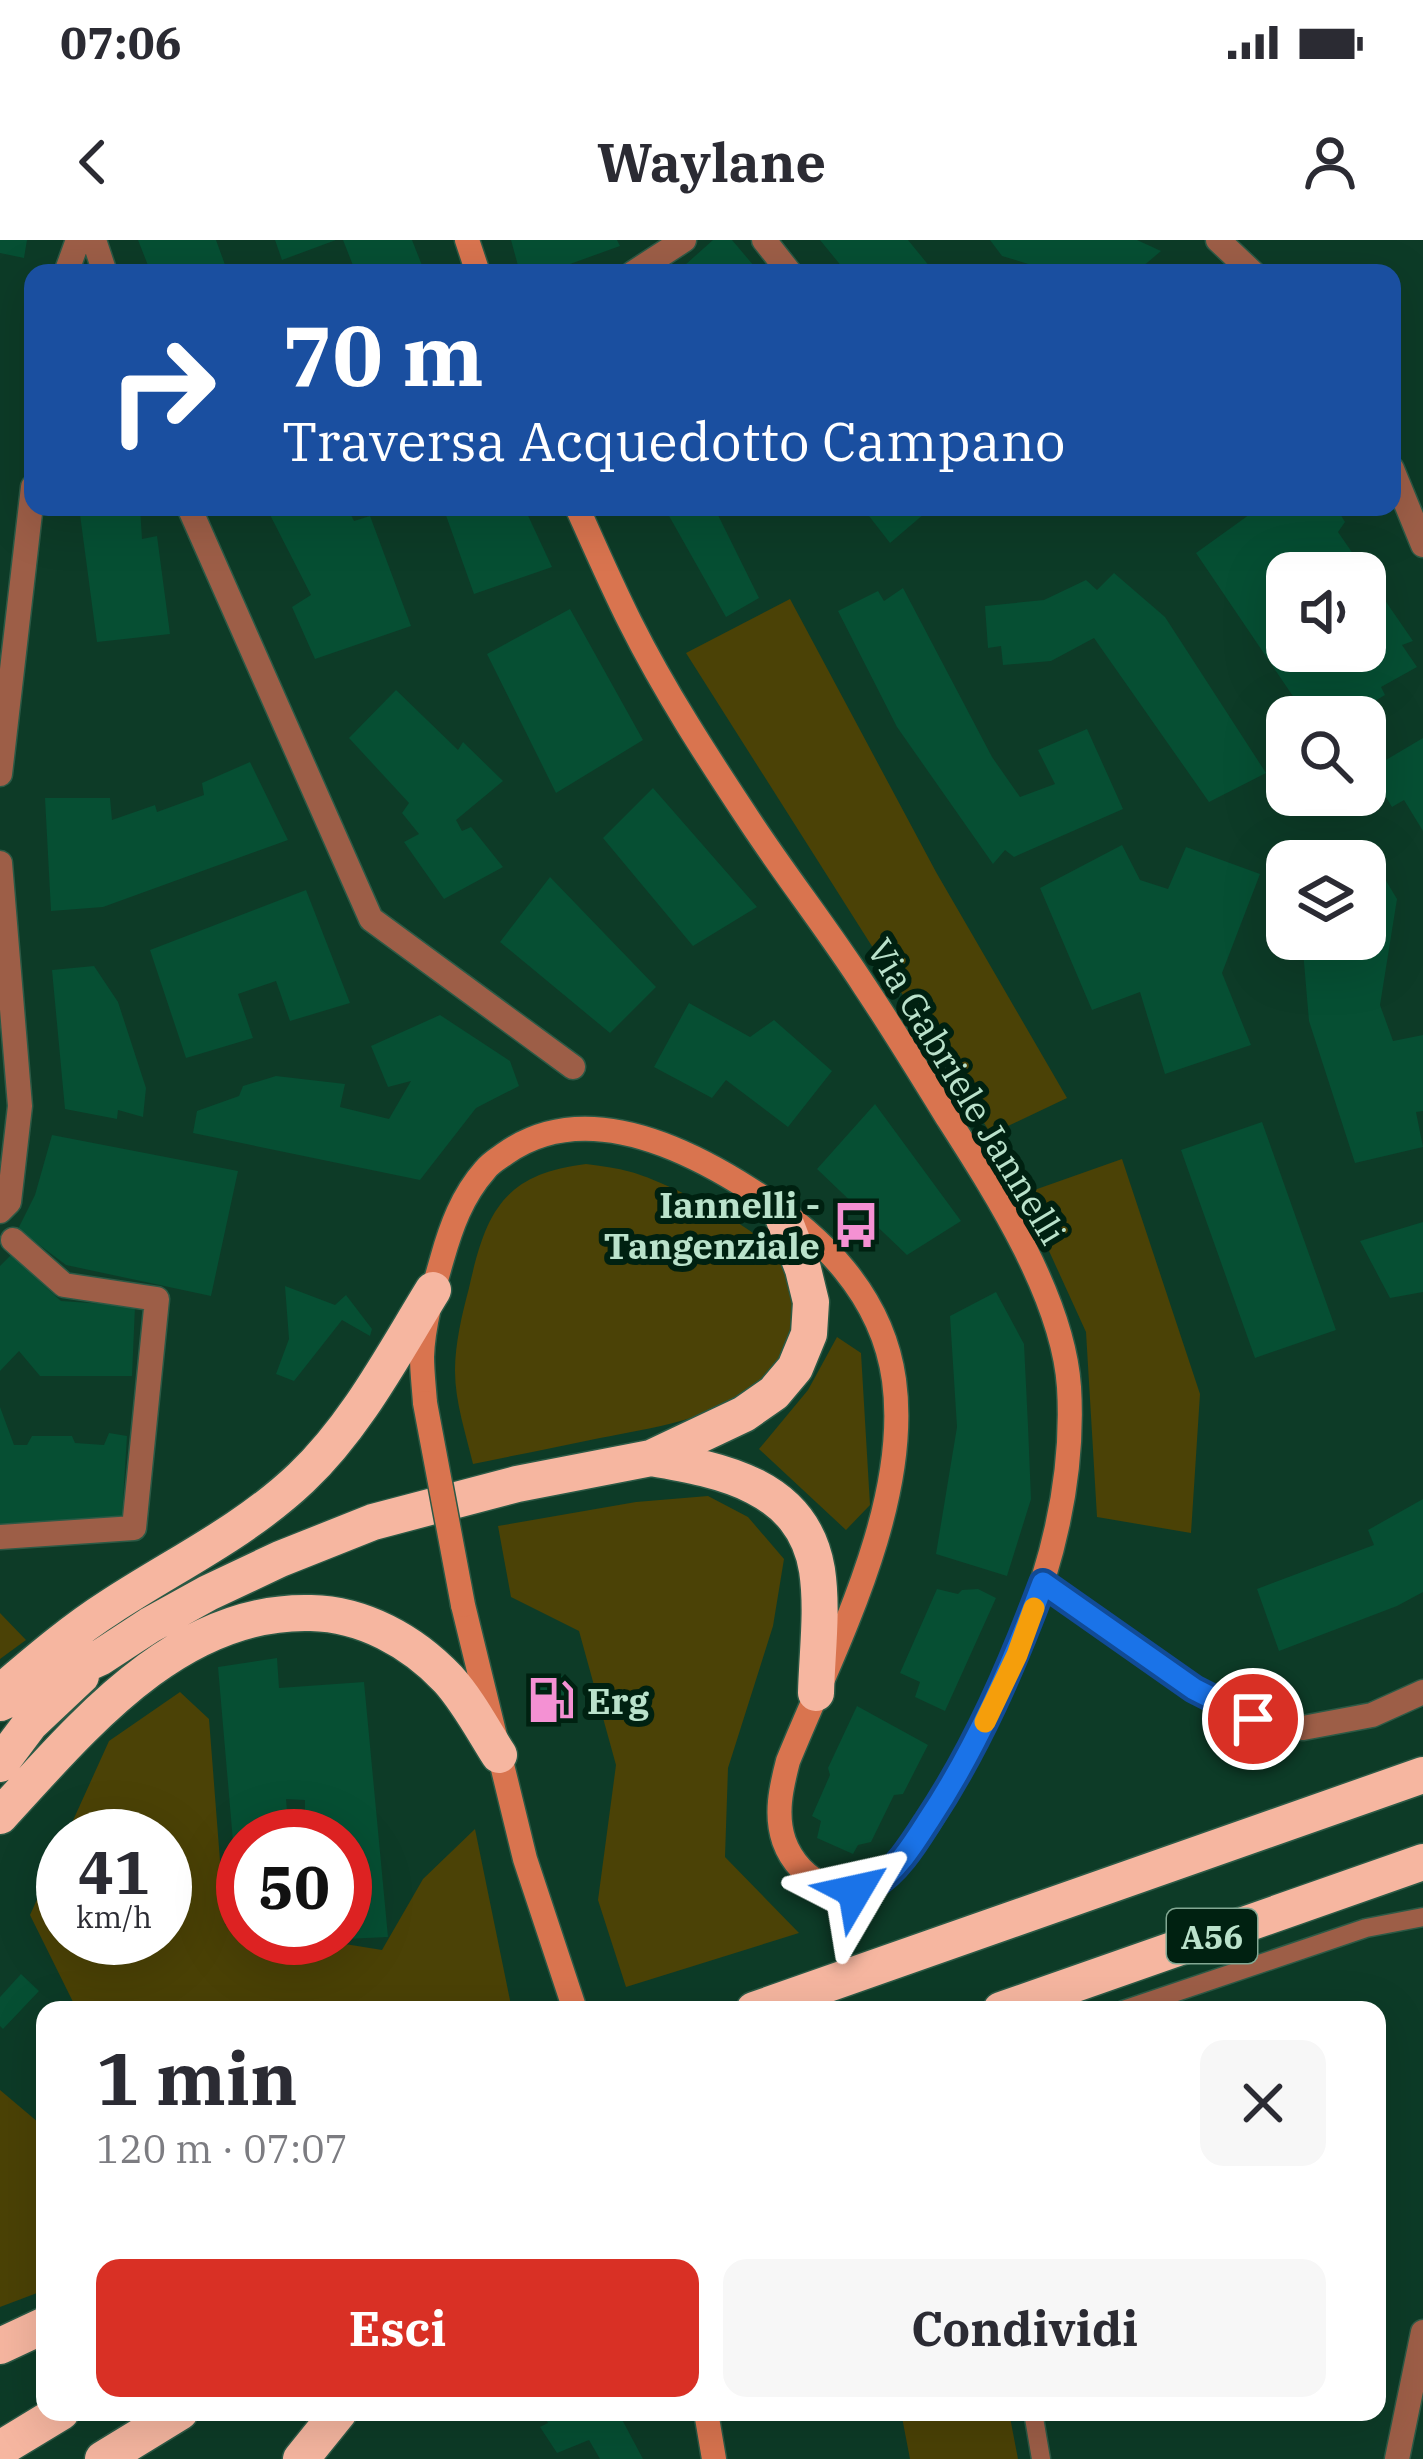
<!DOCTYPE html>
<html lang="it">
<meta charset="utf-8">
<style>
body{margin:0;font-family:"IBM Plex Serif",serif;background:#f7f7f7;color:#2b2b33;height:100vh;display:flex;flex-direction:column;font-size:45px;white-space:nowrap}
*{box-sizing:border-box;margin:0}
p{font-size:39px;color:#7c7c81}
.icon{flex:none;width:66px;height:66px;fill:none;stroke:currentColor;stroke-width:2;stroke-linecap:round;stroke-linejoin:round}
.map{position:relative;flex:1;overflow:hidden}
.side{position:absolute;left:36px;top:1761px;width:1350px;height:420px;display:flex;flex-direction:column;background:#fff;border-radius:24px;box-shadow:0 12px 48px #0002}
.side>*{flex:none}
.hud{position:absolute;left:24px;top:24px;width:1377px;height:252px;border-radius:24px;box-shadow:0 12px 48px #0002;background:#1a4fa0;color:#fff;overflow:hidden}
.fabs{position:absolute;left:1266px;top:312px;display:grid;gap:24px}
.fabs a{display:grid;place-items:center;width:120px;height:120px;border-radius:24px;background:#fff;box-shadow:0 12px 48px #0002;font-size:60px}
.speed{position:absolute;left:36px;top:1569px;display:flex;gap:24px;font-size:60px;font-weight:700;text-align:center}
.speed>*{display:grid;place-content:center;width:156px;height:156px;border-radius:50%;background:#fff;box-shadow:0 12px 48px #0002;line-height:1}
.speed small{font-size:30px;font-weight:400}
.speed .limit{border:18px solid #d22;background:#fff;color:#111}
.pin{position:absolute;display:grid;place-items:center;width:102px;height:102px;color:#fff;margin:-51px;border:6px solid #fff;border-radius:50%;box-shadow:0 3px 12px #0007}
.me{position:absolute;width:132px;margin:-66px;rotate:54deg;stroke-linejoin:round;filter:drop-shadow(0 0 9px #0008)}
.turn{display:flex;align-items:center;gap:42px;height:252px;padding:0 60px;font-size:54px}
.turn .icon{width:156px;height:156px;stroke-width:2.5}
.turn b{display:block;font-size:84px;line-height:102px}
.round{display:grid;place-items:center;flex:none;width:126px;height:126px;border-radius:24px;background:#f7f7f7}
.overview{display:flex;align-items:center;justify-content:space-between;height:204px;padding:0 60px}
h1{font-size:72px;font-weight:800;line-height:90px}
.action{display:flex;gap:24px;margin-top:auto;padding:24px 60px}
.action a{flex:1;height:138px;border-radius:24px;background:#d93025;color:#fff;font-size:48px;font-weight:800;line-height:138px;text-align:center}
.action a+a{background:#f7f7f7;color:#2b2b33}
.status{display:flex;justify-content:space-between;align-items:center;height:84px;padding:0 60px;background:#fff;direction:ltr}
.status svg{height:33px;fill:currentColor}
header{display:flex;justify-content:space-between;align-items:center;height:156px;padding:0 60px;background:#fff;font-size:54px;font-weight:800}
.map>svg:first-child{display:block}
.green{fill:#4b4206}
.building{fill:#064f33;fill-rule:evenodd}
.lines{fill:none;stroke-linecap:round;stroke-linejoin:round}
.service-casing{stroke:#2c5945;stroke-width:21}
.minor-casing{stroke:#2c5945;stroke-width:27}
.secondary-casing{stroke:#2c5945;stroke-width:27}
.motorway-casing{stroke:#2c5945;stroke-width:39}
.service{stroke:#9d5e47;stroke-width:18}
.minor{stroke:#9d5e47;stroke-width:24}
.secondary{stroke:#d9744f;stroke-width:24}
.motorway{stroke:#f6b6a0;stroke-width:36}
.secondary-bridge-casing{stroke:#2c5945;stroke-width:27;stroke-linecap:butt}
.secondary-bridge{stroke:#d9744f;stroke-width:24}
.route-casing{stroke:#114b97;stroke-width:30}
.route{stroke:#1a73e8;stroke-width:21}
.slow{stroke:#f59e0b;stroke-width:21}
.labels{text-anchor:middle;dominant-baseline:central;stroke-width:12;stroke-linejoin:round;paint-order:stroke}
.shield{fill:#002111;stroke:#82a893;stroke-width:3}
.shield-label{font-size:33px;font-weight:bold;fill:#bae2cb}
.street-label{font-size:36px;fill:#bae2cb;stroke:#002111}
.poi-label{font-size:36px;font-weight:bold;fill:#bae2cb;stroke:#002111;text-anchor:end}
</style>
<div class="status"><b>07:06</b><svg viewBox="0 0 49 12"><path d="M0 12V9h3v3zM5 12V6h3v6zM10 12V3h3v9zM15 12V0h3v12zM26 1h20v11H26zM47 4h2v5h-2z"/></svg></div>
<header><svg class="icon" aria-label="back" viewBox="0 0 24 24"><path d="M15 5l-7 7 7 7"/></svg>Waylane<svg class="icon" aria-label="person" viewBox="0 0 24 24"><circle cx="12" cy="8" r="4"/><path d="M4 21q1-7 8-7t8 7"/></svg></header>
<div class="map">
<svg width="1423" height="2219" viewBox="0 0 1423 2219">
<rect width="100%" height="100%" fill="#0d3b27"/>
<path class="green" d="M790,359L936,632L1067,858L991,894L686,413Z
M1122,919L1200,1154L1191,1293L1097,1277L1086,1092L1023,954Z
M586,924C601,926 617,928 631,932C662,940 749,984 769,1006C789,1028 794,1056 792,1084C789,1108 777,1132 757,1147C713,1179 652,1188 600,1198C558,1207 516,1215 473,1224C466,1194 455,1162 455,1131C455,1104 462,1074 469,1048C486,972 503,934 586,924Z
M837,1097L861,1113L870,1265L846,1290L759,1209L808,1150Z
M708,1256L748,1277L784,1319L773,1386L728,1528L725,1617L799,1693L626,1747L598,1660L616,1525L579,1391L511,1357L498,1286L636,1262Z
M0,1373L26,1400L0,1419Z
M180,1452L209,1479L225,1685L243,1688V1698H308L382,1710L423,1639L475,1589L512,1770H77L30,1675L63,1602V1698H165V1596H66L109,1501Z
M0,1850L45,1888V2050L0,2067Z
M901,2172H1009L1018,2219H910Z"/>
<path class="building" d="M0,0H27L24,18L0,13Z
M138,0H216L228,33H151Z
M275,0H336L282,20Z
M343,0H412L425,33H356Z
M511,0H617L620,6L545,33H520Z
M713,0H732L760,33H676Z
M820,0H908L935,33H847Z
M990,0H1137L1161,11L1135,33H1026L1035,26L1002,16Z
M79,267H140L142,299L157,296L170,394L97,402Z
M266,267H347L354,281L370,276L411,386L315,419L292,367L311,355Z
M443,267H524L552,327L474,354Z
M664,267H714L759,358L726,377Z
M862,267H923L924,274L890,303Z
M1074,267H1120V270L1080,274Z
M1260,267H1336L1345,282L1338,292L1413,401L1402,405L1417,427L1381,447L1385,455L1348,477H1343L1333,469L1322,477H1307L1196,313ZM1287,333H1365V411H1287Z
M1114,333L1165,377L1266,533L1209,562L1094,398L1051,421L1003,425L1001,406L988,408L985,366L1044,360L1086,340L1097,350Z
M903,348L992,517L1020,557L1055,544L1038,510L1087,489L1123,569L1014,617L1005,610L993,624L897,487L838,371L878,351L884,361Z
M570,369L643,500L556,553L487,414Z
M396,450L458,510L463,502L503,541L456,580L462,591L471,587L503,627L444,659L404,602L419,594L402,573L409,563L349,498Z
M1423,498V591L1404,560L1392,567L1369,530Z
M250,522L288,600L103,667L51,671L45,558H110L112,580L155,565L157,572L204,555L202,543Z
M653,548L757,667L693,706L603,598Z
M1122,605L1140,640L1168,649L1186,607L1260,634L1222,733L1251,805L1165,834L1140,752L1092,770L1040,648Z
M1365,628L1382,634L1397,659L1380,765L1393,801L1423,795V871L1416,872L1423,907L1355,923L1309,781L1302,699H1365Z
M550,637L656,747L610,793L500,702Z
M306,650L350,763L290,781L276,741L238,754L253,798L186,818L150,710Z
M94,726L118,762L146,848L143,877L118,870L117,879L65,869L52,730Z
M689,763L750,797L774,780L832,831L788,887L726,840L712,858L654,827Z
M440,775L510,821L519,846L476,868L420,940L193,893L197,871L239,856L243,846L276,836L345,844L340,867L389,879L411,841L388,847L371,806Z
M875,864L961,981L907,1015L817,929Z
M1262,882L1336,1090L1255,1118L1181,910Z
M52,895L238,931L211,1056L66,1025L18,989L35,955Z
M1423,982V1052L1390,1058L1360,1001Z
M11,1015L61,1061L135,1066L132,1136H40L19,1111L0,1131V1026Z
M285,1046L335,1065L346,1055L372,1089L370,1096L342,1080L294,1141L276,1134L289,1099Z
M996,1052L1024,1104L1028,1186L1031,1259L1007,1336L936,1314L957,1187L950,1076Z
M0,1167L14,1205H27L32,1196H72L75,1203L104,1205L109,1193L127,1196L122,1277L0,1284Z
M1423,1259V1352L1397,1366L1279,1411L1257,1349L1374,1305L1368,1290Z
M937,1349L958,1354L962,1350L978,1349L996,1358L945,1471L915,1457L920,1442L900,1433Z
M277,1418L279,1448L364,1442L388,1697L345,1699V1596H328L327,1581L305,1582V1560L286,1559L289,1596H243V1683H240L218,1427Z
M566,1435L575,1475L540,1483L530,1443Z
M857,1466L928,1505L903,1554L894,1555L871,1602L858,1605L853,1614L817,1598L821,1581L812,1576L830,1535L828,1528Z
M21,1734L39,1751L3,1789L0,1786V1757Z
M542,2172H618L643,2219H600L589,2200L557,2213L540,2187L548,2183Z"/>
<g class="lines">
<defs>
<path id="service" d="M1123,1770L1366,1688L1423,1677
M1033,2172L1041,2219"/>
<path id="minor" d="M94,0L105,33
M764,0L790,33
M1218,0L1253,33
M66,33L78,0
M633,33L684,0
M1392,229L1423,305
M189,267L371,679L573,827
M0,534L33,247
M0,623L20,866L9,962L0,971
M0,1297L134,1288L157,1059L64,1045L13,1000
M1043,1343L1194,1449L1253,1479L1303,1488L1372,1475L1423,1452
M1397,2219L1423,2092"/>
<path id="secondary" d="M467,0L478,33
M425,1163C424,1148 422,1132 422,1117C423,1085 433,1050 442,1019C451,987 462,956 485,930C490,923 499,918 506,913C583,859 681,905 751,950C821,995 882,1054 894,1140C911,1264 834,1408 788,1521C781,1548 775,1575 784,1601C799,1643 848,1667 884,1635C920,1604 944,1558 966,1517C1027,1403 1077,1278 1069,1147C1063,1057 995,952 947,877C920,833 893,789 865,747C829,691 788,639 751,583C708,518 665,452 630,382C611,344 594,305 577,267
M463,1365L525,1619L575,1770
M706,2172L714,2219"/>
<path id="motorway" d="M651,1218C721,1230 803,1245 817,1330C823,1370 817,1413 816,1453
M8,1446C41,1418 74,1390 110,1367C174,1325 244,1292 301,1238C356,1186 393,1115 433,1050
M0,1463L101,1417L150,1385L208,1353L280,1319L373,1282L517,1244L651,1218L744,1174L774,1153L795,1128L809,1094L811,1062L803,1029L780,969
M0,1524L30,1484L81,1436
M0,1576C83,1486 178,1369 311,1373C363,1374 412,1401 448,1439C468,1461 483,1490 499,1515
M754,1770L1423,1535
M1001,1770L1423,1622
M0,2106L45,2085
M0,2209L61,2172
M103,2219L180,2172
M301,2219L339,2172"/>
</defs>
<use href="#service" class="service-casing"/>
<use href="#minor" class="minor-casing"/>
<use href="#secondary" class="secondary-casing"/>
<use href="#motorway" class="motorway-casing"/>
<use href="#service" class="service"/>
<use href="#minor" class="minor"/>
<use href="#secondary" class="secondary"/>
<use href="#motorway" class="motorway"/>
<defs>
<path id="secondary-bridge" d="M425,1163L463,1365"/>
</defs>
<use href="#secondary-bridge" class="secondary-bridge-casing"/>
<use href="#secondary-bridge" class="secondary-bridge"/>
</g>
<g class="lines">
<defs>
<path id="route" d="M855,1651C857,1650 871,1646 873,1645C896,1632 914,1603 928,1581C977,1507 1012,1426 1043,1343L1194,1449L1253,1479"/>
</defs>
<use href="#route" class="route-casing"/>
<use href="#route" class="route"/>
<path class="slow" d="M985,1482L1017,1415L1034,1368"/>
</g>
<defs>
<symbol id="bus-bare" viewBox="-9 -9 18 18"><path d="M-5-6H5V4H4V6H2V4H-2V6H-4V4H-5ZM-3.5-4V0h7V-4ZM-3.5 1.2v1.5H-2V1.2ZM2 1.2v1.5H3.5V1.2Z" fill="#f491d3" stroke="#002111" stroke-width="2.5" paint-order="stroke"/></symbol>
<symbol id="fuel-bare" viewBox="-9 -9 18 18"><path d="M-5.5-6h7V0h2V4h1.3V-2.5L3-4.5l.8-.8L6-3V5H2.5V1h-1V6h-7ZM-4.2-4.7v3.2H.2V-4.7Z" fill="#f491d3" stroke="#002111" stroke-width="2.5" paint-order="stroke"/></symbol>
</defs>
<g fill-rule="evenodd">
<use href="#bus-bare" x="823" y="952" width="66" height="66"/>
<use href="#fuel-bare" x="518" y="1427" width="66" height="66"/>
</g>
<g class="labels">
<rect class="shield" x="1167" y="1669" width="90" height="54" rx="9"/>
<g class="shield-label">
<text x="1212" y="1696">A56</text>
</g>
<g class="street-label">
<text transform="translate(967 851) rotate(59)">Via Gabriele Jannelli</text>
</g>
<g class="poi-label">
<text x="820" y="964">Iannelli -<tspan x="820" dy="41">Tangenziale</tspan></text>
<text x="587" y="1460" text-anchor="start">Erg</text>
</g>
</g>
</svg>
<div class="fabs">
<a><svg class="icon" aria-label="sound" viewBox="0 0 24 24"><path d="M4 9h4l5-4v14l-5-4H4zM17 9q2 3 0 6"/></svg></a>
<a><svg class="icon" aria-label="search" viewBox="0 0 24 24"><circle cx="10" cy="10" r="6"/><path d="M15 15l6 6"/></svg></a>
<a><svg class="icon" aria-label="layers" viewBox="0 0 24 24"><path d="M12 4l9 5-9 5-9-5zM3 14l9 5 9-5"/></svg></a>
</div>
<div class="speed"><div>41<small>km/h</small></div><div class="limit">50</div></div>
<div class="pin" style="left:1253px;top:1479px;background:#d93025"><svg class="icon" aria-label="arrive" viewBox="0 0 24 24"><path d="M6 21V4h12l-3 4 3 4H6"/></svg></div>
<svg class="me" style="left:855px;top:1651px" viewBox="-20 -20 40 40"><path d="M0-17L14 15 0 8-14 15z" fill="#1a73e8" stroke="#fff" stroke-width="4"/></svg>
<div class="hud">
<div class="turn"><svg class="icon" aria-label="right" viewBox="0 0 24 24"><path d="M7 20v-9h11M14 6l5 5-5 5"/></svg><div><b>70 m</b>Traversa Acquedotto Campano</div></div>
</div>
<section class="side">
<div class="overview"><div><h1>1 min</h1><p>120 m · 07:07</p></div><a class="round"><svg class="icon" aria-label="close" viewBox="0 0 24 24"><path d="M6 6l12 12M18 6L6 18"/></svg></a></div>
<div class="action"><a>Esci</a><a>Condividi</a></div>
</section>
</div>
